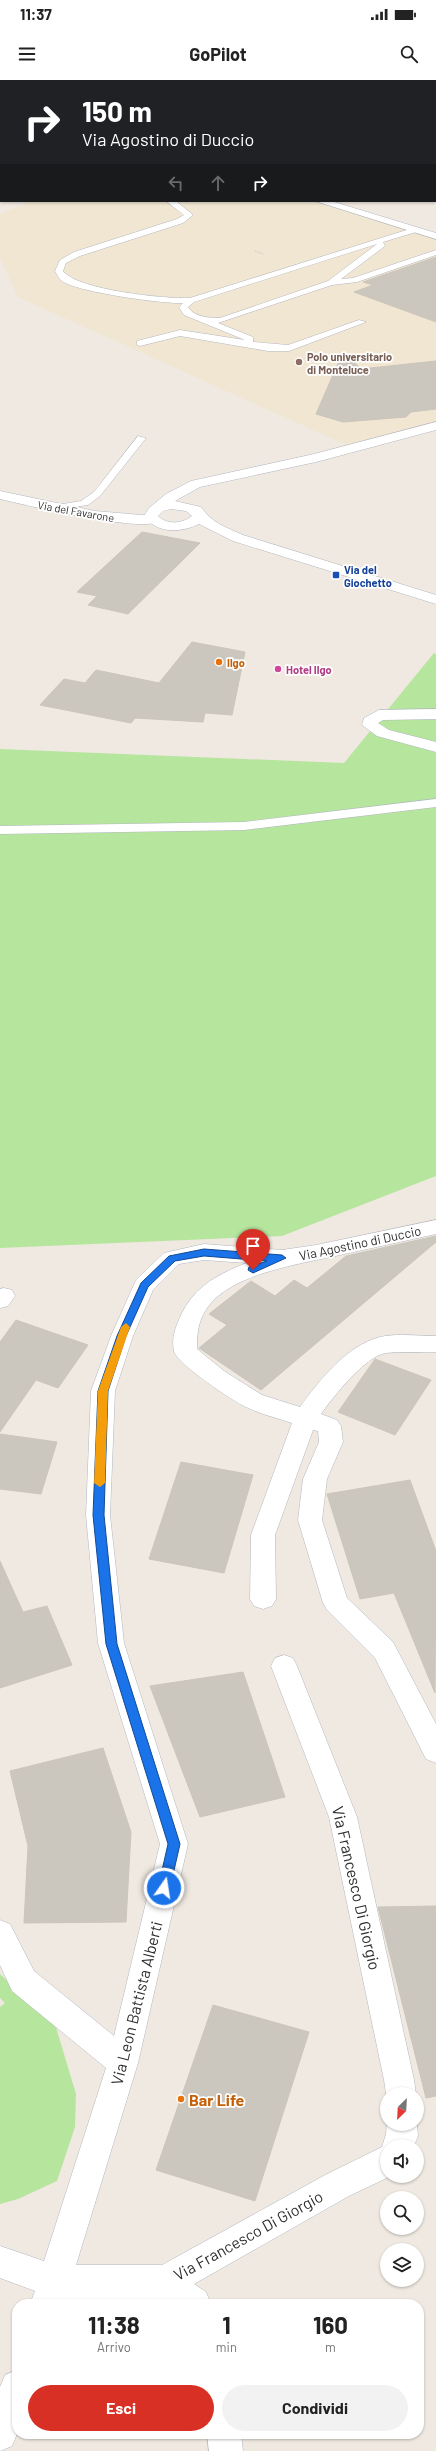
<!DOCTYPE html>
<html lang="it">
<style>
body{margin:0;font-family:Barlow,sans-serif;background:#f2f2f2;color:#222;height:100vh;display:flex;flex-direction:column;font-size:15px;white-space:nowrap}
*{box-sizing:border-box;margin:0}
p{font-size:13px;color:#767676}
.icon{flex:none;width:22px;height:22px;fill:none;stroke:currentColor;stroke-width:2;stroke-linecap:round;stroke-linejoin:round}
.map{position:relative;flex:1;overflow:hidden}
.drawer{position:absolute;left:12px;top:2219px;width:412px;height:140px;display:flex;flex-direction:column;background:#fff;border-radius:16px;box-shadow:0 1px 3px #0004}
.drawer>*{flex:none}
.hud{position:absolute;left:0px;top:0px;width:436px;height:122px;box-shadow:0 1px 3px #0004;background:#202124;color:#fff;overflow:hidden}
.needle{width:26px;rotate:204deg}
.fabs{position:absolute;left:380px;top:2007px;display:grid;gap:8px}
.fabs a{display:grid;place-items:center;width:44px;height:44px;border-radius:50%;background:#fff;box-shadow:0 1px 3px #0004;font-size:20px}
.pin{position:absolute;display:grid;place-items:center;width:34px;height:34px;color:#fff;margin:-41px -17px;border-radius:50% 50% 50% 0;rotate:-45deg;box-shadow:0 0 4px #0007}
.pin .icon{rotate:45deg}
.me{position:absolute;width:44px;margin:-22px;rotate:13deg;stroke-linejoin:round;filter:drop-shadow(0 0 3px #0008)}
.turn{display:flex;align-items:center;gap:14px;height:84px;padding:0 16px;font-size:18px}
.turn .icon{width:52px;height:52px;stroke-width:2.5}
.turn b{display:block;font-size:28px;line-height:34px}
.lanes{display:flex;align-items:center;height:38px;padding:0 16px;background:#0003;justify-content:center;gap:20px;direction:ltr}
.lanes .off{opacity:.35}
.eta{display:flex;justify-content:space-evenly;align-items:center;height:68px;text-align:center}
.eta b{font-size:24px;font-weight:700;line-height:28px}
.action{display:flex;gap:8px;margin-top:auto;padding:8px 16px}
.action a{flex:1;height:46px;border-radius:24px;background:#d93025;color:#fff;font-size:16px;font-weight:700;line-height:46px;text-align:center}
.action a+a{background:#f2f2f2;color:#222}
.status{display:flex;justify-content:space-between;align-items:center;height:28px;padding:0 20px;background:#fff;direction:ltr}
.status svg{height:11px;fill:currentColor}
header{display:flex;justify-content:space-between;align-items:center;height:52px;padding:0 16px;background:#fff;font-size:18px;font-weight:700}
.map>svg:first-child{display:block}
.education{fill:#f0e6d1}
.green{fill:#b6e59e}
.building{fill:#cbc7bf;stroke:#cbc5ba}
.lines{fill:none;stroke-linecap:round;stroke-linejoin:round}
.service-casing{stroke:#b4b7c1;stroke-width:1}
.minor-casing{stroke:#b4b7c1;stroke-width:1}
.tertiary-casing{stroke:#b4b7c1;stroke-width:1}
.path{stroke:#c9c9c9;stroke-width:1;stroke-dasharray:1.5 1;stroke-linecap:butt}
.service{fill:#fff;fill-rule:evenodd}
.minor{fill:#fff;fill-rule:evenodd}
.tertiary{fill:#fff;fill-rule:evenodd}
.route{fill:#1a73e8;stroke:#114b97}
.slow{fill:#f59e0b}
.education-dot{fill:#8d6e63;stroke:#fff;stroke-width:1.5}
.transit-dot{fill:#1a4fb4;stroke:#fff;stroke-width:1.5}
.food-dot{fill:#e8710a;stroke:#fff;stroke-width:1.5}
.hotel-dot{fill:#d1479c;stroke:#fff;stroke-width:1.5}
.labels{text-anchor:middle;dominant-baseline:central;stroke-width:3.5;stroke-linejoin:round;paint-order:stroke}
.far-education-label{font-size:11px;font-weight:bold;fill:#785e54;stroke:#fff;text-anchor:start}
.far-street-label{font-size:11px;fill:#2e2e2e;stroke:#fff}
.far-transit-label{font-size:11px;font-weight:bold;fill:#164399;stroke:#fff;text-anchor:start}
.far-food-label{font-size:11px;font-weight:bold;fill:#c56008;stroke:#fff;text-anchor:start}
.far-hotel-label{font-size:11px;font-weight:bold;fill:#b23c85;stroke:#fff;text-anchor:start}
.street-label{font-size:13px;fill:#2e2e2e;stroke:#fff}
.near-street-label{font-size:16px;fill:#2e2e2e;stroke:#fff}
.near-food-label{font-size:16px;font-weight:bold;fill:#c56008;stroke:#fff;text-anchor:start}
</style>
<div class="status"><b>11:37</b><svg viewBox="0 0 49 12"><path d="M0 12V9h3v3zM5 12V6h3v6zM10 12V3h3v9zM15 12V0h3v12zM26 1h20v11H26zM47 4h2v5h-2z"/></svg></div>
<header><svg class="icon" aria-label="menu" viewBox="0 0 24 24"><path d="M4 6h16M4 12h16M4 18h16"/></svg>GoPilot<svg class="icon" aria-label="search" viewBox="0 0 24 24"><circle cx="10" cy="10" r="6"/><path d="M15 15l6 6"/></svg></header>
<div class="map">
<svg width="436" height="2371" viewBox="0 0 436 2371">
<rect width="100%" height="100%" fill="#efe9e1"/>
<path class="education" d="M32,121H325L436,157V346L353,368L18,217L0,178V134Z"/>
<path class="green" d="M434,573L436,574V1096L282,1156L0,1168V669L344,683Z
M0,1894L55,1944L76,2014L75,2047L57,2101L18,2119L0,2124V1927L5,1923L0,1918Z"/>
<path class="building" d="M436,177V242L354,212L373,205L363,202Z
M343,272L361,289L436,281V329L411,332L406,337L343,342L316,334Z
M142,452L200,463L128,534L88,525L97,516L77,512Z
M192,562L245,572L232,635L205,633L203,642L135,638L131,643L40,625L64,599L85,603L96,590L159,603Z
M436,1156V1162L261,1310L199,1268L227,1245L209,1234L251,1201L275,1216L294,1200L307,1208L346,1176Z
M16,1240L88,1265L58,1308L36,1300L0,1352V1262Z
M375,1279L431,1300L395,1355L338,1332Z
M0,1354L57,1362L41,1414L0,1409Z
M181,1382L253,1395L224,1493L149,1479Z
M410,1400L436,1471L435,1613L394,1513L360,1519L327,1414Z
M0,1481L23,1532L47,1526L72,1585L0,1608Z
M243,1592L285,1717L200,1737L150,1606Z
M103,1668L131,1752L126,1842L24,1843L28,1766L10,1691Z
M436,1826V2016L426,2018L378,1827Z
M213,1925L309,1952L255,2121L156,2090Z"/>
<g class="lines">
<defs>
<path id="service" d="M74,0H81V1H74Z
M166,121H176L193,135L183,143L80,176L66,183L63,191C77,210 165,219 190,218L413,148L417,150L416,152L383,162L385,166L341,199L353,198L436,170V175L357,202L332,205L218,243L253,257V262L288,265L359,240L366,242L289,271H268L180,256L140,266L137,265V261L180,250L245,260L184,235L179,227L183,223C163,224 77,212 62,201C59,199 57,194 55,191L60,180L74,172L177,139L184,135ZM377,164L328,201L220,238C209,238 194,237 188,227L194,222Z
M138,356L146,358L100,416L88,425L51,430V426L81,421L94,412Z
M436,719V727L244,750L0,754V746L244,742Z"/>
<path id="minor" d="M120,0H130V1H120Z
M0,411L95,431L153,436L160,440C150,455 21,424 0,419Z
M436,629V639L383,640L378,643L389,650L436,662V672L377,656L362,645L364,638L379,630Z
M436,1140V1154C404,1161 372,1168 340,1175C301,1184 231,1193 207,1228C198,1241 197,1254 197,1269L224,1291L262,1315L300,1327C320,1300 346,1266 380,1257C397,1253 419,1256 436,1256V1272C420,1273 402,1271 386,1273C365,1276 333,1317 321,1334L337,1340L341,1346L343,1362L327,1399L322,1440L347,1518L393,1562L436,1644V1683L426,1679L375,1578L327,1530L323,1523L298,1440L303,1399L319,1362L318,1351L313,1350L275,1455L276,1519L272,1526L263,1529L254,1526L250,1519L251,1455L292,1343C277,1338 260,1334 246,1327C233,1321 177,1284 174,1271C171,1257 176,1246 182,1233C195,1206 220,1193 247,1183L204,1180L179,1184L153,1210L133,1256L115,1311L110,1435L124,1563L188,1764L138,1983L76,2185H162L327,2094L382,2067L386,2054L387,2040V2044H417L418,2056L414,2066H387V2096H391L349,2116L194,2204L206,2212L211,2224H167L160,2219H65L64,2224H30L35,2211L0,2198V2166L44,2181L106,1988L12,1911L0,1885V1840L10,1844L34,1891L114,1956L160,1764L98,1563L86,1435L91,1311L111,1256L136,1200L164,1173L204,1164L282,1170L316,1165Z
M4,1208L12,1210L15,1216L8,1226L0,1228V1209Z
M284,1575L293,1578L297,1586L357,1737L414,2000L416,2014H387V2020L384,2000L329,1737L271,1586L275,1578Z
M17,2290V2354L12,2366L0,2371V2307L5,2295Z
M207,2354H241L243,2371H209Z"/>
<path id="tertiary" d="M0,9H1V16H0Z
M315,121H331L436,153V159Z
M436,342V350L316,382L200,407L175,421L201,427C212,443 225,447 243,455L436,515V524L233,461L199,444C181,453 157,454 144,436L149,428L166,414L191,401L314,374ZM171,429L186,431L192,436C182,444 167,445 158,436L163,431Z"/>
</defs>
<use href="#service" class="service-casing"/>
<use href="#minor" class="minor-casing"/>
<use href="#tertiary" class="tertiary-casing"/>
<path class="path" d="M255,171L263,174"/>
<use href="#service" class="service"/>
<use href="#minor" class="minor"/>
<use href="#tertiary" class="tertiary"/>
</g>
<path class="route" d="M204,1169L282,1175L286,1178L253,1193L248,1190L249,1187L267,1181L204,1176L175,1181L148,1207L126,1256L108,1311L104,1435L117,1564L180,1764L170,1808L164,1813L158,1808L168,1764L106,1564L93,1435L98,1311L117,1256L141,1203L169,1176Z"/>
<path class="slow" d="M126,1243L130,1247L108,1311L105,1403L100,1407L94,1403L98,1311L121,1247Z"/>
<circle class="education-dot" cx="299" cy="282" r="4"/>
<rect class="transit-dot" x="332" y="491" width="8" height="8" rx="2"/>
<g class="food-dot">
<circle cx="219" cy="582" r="4"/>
<circle cx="181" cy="2019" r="4"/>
</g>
<circle class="hotel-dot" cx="278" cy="589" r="4"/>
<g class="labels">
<g class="far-education-label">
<text x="307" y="276">Polo universitario<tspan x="307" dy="13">di Monteluce</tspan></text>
</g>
<g class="far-street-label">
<text transform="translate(76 431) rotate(10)">Via del Favarone</text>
</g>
<g class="far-transit-label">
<text x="344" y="489">Via del<tspan x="344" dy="13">Giochetto</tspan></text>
</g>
<g class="far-food-label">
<text x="227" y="582">Ilgo</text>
</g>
<g class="far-hotel-label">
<text x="286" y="589">Hotel Ilgo</text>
</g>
<g class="street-label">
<text transform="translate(360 1163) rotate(-12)">Via Agostino di Duccio</text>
</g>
<g class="near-street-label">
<text transform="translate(357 1808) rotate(77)">Via Francesco Di Giorgio</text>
<text transform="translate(136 1923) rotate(-76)">Via Leon Battista Alberti</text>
<text transform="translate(248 2155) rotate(-29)">Via Francesco Di Giorgio</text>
</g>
<g class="near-food-label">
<text x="189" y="2019">Bar Life</text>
</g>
</g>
</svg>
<div class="fabs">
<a><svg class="needle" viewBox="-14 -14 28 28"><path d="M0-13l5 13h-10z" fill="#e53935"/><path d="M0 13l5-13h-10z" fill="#767676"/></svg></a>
<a><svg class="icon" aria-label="sound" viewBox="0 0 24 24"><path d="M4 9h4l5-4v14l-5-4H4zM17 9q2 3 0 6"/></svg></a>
<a><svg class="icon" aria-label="search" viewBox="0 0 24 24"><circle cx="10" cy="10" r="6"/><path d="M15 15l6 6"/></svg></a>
<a><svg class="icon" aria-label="layers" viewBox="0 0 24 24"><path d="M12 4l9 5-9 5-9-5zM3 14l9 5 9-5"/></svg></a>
</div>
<div class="pin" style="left:253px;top:1190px;background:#d93025"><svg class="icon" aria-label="arrive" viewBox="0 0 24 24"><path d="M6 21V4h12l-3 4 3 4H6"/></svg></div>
<svg class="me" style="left:164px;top:1808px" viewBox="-20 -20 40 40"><circle r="17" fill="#1a73e8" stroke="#fff" stroke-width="3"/><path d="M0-11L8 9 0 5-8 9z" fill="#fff"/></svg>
<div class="hud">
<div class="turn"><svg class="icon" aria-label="right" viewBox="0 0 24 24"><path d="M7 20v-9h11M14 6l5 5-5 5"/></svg><div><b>150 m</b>Via Agostino di Duccio</div></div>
<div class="lanes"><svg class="icon off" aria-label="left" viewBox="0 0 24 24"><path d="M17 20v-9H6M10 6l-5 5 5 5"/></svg><svg class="icon off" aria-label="ahead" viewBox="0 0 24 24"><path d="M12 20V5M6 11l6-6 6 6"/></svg><svg class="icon" aria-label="right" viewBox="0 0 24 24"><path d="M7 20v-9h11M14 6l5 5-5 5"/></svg></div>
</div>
<section class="drawer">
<div class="eta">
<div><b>11:38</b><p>Arrivo</p></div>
<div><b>1</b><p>min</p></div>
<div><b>160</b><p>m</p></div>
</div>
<div class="action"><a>Esci</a><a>Condividi</a></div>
</section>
</div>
